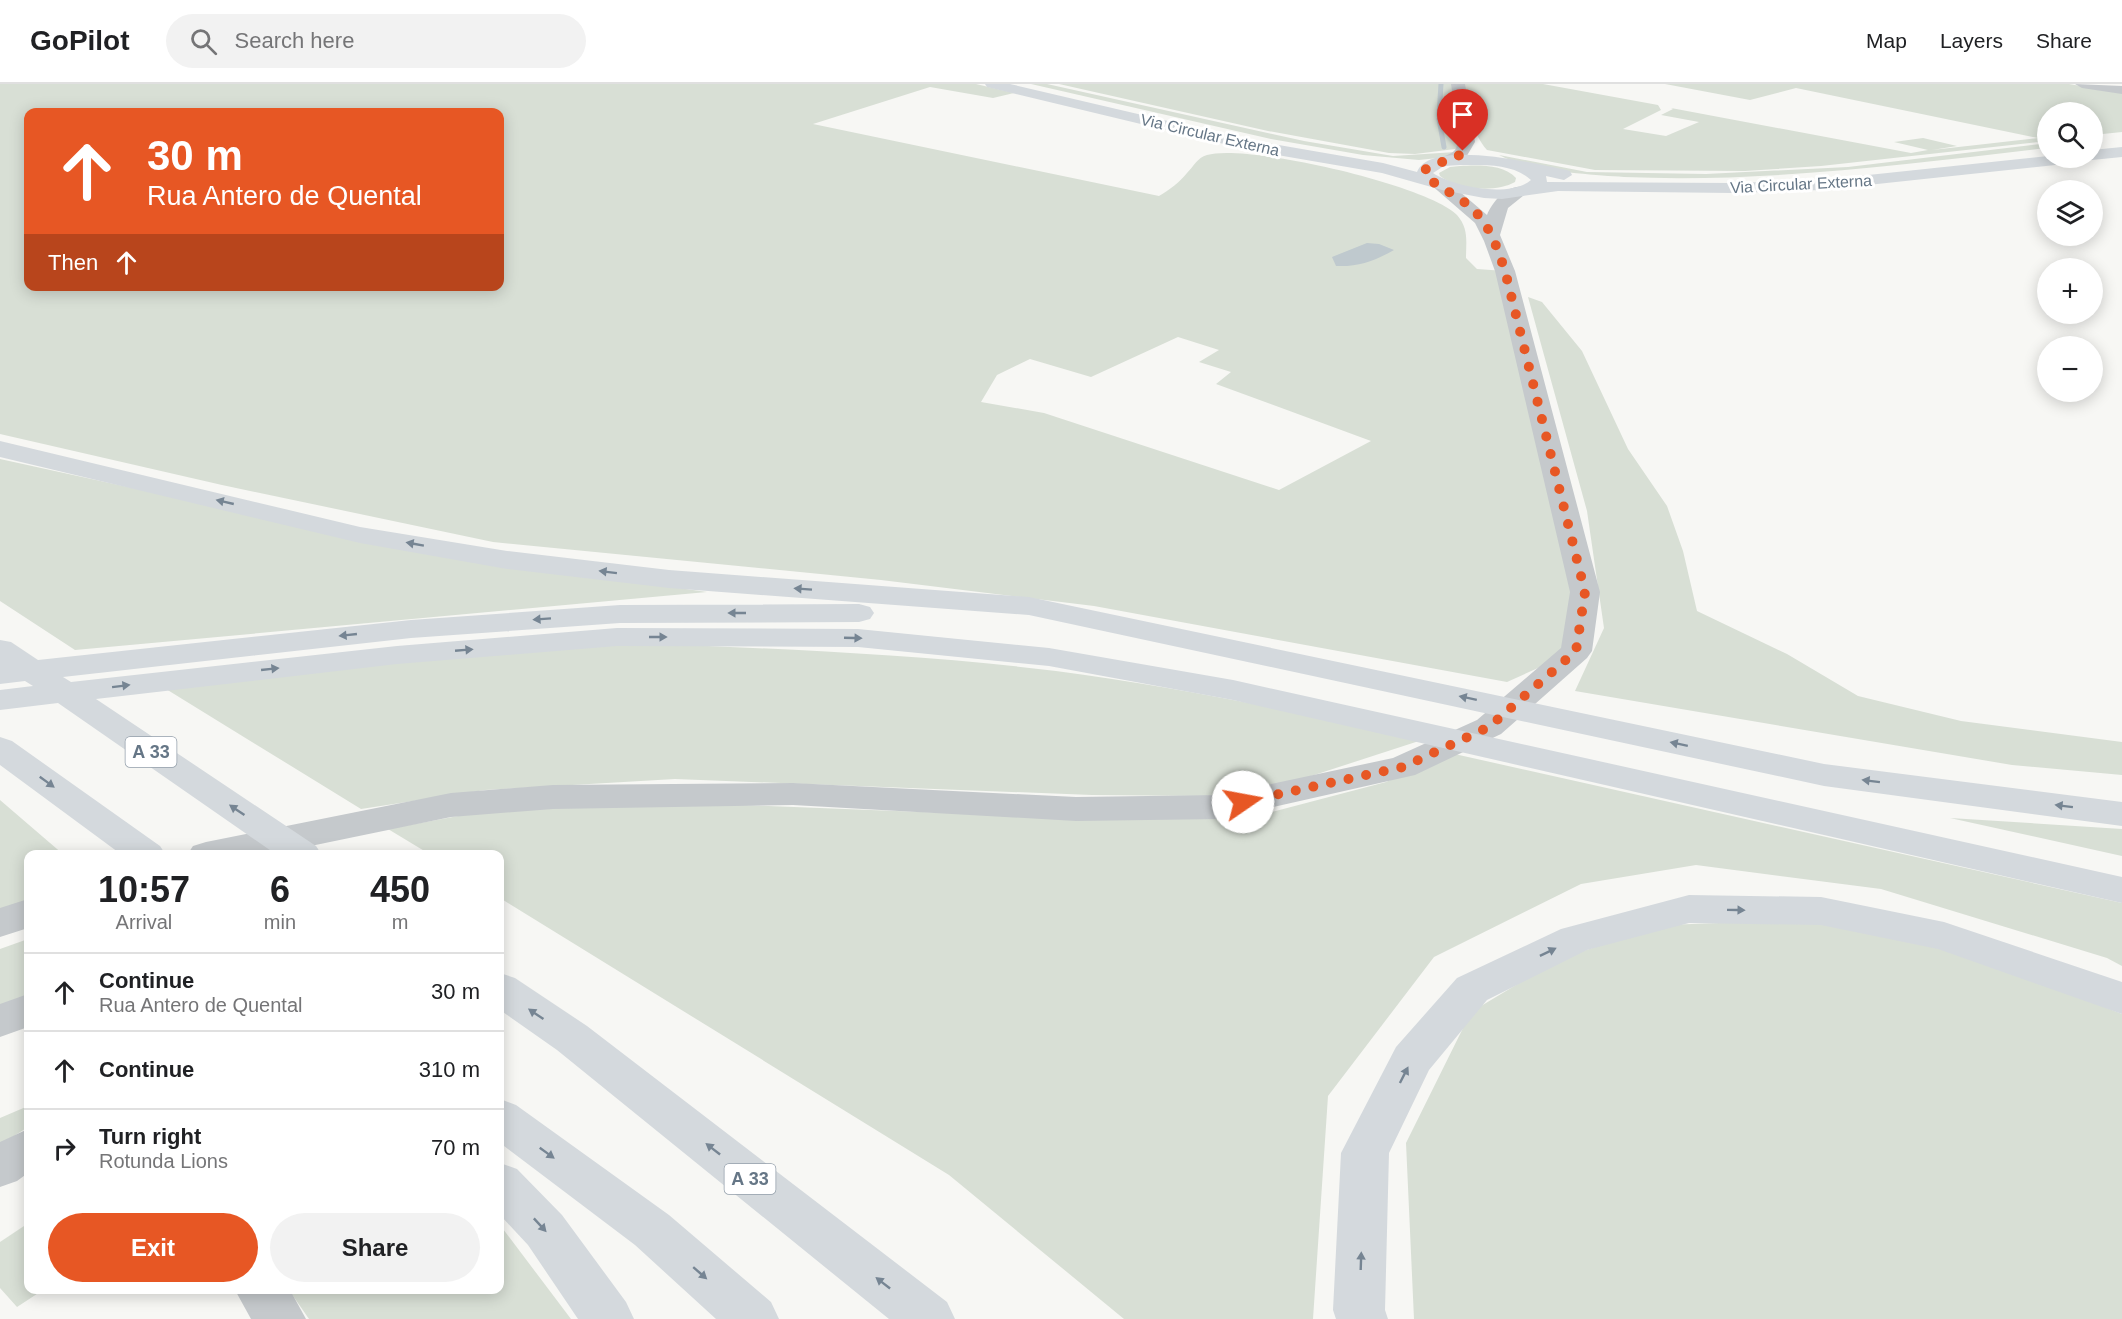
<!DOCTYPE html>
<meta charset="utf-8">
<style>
body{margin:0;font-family:Helvetica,sans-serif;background:#f2f2f2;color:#202124;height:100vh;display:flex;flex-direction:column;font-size:22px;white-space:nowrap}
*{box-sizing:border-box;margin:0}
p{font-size:20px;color:#757577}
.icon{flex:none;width:33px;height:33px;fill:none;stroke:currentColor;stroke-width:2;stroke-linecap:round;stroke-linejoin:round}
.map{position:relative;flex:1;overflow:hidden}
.drawer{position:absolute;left:24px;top:766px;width:480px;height:444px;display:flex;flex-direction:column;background:#fff;border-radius:12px;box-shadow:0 3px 15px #0003}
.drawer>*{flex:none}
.top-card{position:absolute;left:24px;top:24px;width:480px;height:183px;border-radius:12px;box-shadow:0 3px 15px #0003;background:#e75724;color:#fff;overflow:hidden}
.controls{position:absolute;left:2037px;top:18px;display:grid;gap:12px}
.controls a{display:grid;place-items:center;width:66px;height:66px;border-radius:50%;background:#fff;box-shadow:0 3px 15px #0003;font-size:30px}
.pin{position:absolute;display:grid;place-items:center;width:51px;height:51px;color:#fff;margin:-62px -26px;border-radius:50% 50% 50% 0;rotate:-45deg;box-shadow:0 0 6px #0007}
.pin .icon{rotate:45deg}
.me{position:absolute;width:66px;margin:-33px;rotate:78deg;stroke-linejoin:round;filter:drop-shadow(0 0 4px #0008)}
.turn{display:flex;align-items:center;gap:21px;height:126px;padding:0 24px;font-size:27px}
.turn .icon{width:78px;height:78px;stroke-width:2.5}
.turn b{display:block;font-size:42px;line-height:51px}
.then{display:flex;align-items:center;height:57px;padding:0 24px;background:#0003;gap:12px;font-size:22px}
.eta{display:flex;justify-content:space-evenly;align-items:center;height:102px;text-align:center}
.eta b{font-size:36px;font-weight:700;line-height:42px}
.button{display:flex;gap:12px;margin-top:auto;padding:12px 24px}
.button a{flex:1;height:69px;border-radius:36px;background:#e75724;color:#fff;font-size:24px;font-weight:700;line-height:69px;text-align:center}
.button a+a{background:#f2f2f2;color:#202124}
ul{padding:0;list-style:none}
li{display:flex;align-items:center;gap:18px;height:78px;padding:0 24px;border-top:2px solid #e0e0e0}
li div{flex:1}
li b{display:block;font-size:22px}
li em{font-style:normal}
header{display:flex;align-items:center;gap:36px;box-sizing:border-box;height:84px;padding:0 30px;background:#fff;border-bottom:2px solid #e0e0e0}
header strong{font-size:28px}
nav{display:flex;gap:33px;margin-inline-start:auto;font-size:21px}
.search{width:420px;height:54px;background:#f2f2f2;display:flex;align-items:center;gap:15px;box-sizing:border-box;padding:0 21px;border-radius:33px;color:#757577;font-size:22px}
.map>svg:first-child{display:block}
.green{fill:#d8dfd5;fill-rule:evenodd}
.water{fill:#bfc9ce}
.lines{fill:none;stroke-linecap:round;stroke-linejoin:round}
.stream{stroke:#bfc9ce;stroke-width:5}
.minor{fill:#c5c9cc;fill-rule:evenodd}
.primary{fill:#d4d9dd;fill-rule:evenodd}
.motorway{fill:#d4d9dd;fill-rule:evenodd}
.oneway{fill:#768593}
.route{stroke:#e75724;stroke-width:10;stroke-dasharray:0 18}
.labels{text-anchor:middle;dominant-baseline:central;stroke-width:6;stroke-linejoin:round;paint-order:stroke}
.far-street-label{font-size:16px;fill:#657686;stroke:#fff}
.shield{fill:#fff;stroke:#939faa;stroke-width:1.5}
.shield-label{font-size:18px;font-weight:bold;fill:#657686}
</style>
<header>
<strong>GoPilot</strong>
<div class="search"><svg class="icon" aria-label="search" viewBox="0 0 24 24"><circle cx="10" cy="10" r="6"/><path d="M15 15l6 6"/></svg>Search here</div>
<nav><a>Map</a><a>Layers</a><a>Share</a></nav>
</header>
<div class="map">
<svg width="2122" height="1235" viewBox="0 0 2122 1235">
<rect width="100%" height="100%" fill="#f7f7f4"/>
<path class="green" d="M0,0H976L1014,9L993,14L930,3L813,40L1159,112C1169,106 1180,98 1187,89C1194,82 1197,74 1207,71C1245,59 1429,101 1457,131C1469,145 1466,157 1466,174L1477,185L1505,187L1585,508L1576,567L1507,598L1094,522L881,496L493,458L222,401L0,350ZM28,28H500V202H28ZM1178,253L1219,266L1199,278L1231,288L1216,300L1371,357L1279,406L1044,329L981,318L997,291L1030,275L1091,293Z
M1031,0H1047L1304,57L1393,72L1456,68L1447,73L1419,76L1363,71L1271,55Z
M1059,0H1454L1456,32L1452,34L1455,36L1463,64L1415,70L1389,69L1268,47Z
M1464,0H1543L1658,21L1661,26L1623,45L1666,52L1699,38L1661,31L1673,25L1671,24L1911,69L1928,66L1894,58L1923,54L1957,62L1932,66L2038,54L1796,4L1750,16L1665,0H2069L2122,9V48L2093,51L2092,28H2048L2047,57L1821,82L1745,87L1595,86L1487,66C1472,49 1469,26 1463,5Z
M2048,59L2047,64C1907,80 1766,99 1624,93C1591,91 1528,87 1499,71L1587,88L1706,90L1848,83Z
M1460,82C1477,81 1504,80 1516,94L1515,98C1496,109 1458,106 1440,92L1439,89L1450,83Z
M1528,213L1542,218L1582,267L1628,365L1667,422L1683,467L1697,527L1787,570L1858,612L1961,637L2122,658V691L2012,681L1575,607L1604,544L1587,427Z
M0,375L425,468L707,508L75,566L0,517Z
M640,559C779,565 918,570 1056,587C1180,603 1301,629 1422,656L1302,695L1206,712L1092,711L675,695L485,706L361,725L166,605L409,577Z
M1450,669L2122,819V882L2107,874L1881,805L1696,781L1581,800L1434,873L1328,1012L1313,1235H1124L949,1091L500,814V771H431L388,745L496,725L689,719L1027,732L1219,733L1264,730L1386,698Z
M0,716L64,771H28V829L0,839Z
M1950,734L2122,745V772Z
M1801,836L1975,872L2122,930V1235H1414L1406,1059L1471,928L1561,874L1665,841Z
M28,855V913L0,923V865Z
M28,1022V1043L0,1061V1034Z
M500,1141L571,1235H309L289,1206H500Z
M24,1142L28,1148V1206H43L17,1223L0,1204V1158Z"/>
<path class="water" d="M1367,159L1379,160L1394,166C1374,177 1359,183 1336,182L1332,173Z"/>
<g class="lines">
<path class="stream" d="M1439,32L1441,0
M1439,35L1444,63"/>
<path class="minor" d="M1451,0H1465L1475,58L1465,75L1443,83L1435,78C1440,72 1450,72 1455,66C1463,54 1453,16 1451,0Z
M2075,0L2122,2V10L2082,4Z
M1438,95L1459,107L1487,131C1493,116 1509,99 1526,103L1529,107L1508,124L1500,151L1515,187L1600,508L1592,567L1587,574L1501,650L1415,691L1220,735L1076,737L793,721L553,725L451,733L267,771H187L193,762L206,758L451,709L553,701L793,699L1076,713L1220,711L1393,674L1477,636L1561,564L1570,508L1495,187L1484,157L1475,139L1430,100L1432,96Z
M28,815V844L0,853V824Z
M28,910V943L0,953V920Z
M28,1045V1089L17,1097L0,1103V1058Z
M235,1206H290L306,1235H251Z"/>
<path class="primary" d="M985,0H1010L1249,56L1383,79L1417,88C1431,53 1542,81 1570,87L1572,91L1564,96L1546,92L1547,98L1732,99L1821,96L2048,72L2082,74L2074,79L1821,106L1732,109L1558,107L1502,115L1484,114L1442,106L1382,89L1249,66L987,3ZM1460,81C1483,81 1513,79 1531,96C1510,114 1454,103 1433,89L1444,82Z
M2122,63V73L2092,76L2086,74H2092V66Z"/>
<path class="motorway" d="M0,357L360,443L507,467L669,486L1029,513L1824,680L2122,718V742L1824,702L1029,531L669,504L507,485L360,459L0,373Z
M859,520L870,523L874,529L870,535L859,538L620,539L411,554L63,593L71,598L397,562L617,544L858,545L1049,564L1233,596L2122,793V819L1233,616L1049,582L858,563L617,562L397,580L96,615L316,762L322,771H277L58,619L0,626V606L33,602L25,597L0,600V556L11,558L38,576L411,536L620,521Z
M0,653L12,657L160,762L166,771H122L0,681Z
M1689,811L1821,813L1944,838L2122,898V930L1938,865L1821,841L1689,839L1587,866L1487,916L1429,986L1389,1069L1385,1226L1388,1235H1336L1333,1226L1341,1069L1396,963L1457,894L1561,845Z
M500,889L515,894L587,942L947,1218L955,1235H889L557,966L500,926Z
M500,1015L516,1021L669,1131L771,1218L779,1235H716L635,1161L500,1059Z
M500,1079L517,1085L562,1131L626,1218L634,1235H578L528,1161L500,1131Z"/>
</g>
<defs><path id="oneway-solid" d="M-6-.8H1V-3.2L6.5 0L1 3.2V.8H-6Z" transform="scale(1.5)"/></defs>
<g class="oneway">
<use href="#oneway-solid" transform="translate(225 418) rotate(-167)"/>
<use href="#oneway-solid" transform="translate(415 460) rotate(-170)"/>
<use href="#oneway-solid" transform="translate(608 488) rotate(-173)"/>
<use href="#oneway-solid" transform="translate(803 505) rotate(-176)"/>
<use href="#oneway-solid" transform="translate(737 529) rotate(180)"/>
<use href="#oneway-solid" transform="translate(542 535) rotate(176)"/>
<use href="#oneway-solid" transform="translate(348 551) rotate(174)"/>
<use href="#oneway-solid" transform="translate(658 553)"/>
<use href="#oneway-solid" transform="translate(853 554) rotate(2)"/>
<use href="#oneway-solid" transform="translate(464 566) rotate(-5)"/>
<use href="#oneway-solid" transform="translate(270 585) rotate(-6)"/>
<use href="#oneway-solid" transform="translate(121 602) rotate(-7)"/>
<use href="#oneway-solid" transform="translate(1468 614) rotate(-168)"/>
<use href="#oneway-solid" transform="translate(1679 660) rotate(-168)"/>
<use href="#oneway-solid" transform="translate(1871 697) rotate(-173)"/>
<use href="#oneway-solid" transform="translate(47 698) rotate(36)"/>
<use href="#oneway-solid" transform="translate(2064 722) rotate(-173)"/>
<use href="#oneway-solid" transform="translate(237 726) rotate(-146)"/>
<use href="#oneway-solid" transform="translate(1736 826) rotate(1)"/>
<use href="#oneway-solid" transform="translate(1548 868) rotate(-26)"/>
<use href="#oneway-solid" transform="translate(536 930) rotate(-146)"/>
<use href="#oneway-solid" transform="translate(1404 991) rotate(-63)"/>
<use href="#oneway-solid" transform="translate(713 1065) rotate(-142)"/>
<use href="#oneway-solid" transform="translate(547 1069) rotate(36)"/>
<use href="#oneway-solid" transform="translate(540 1141) rotate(47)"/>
<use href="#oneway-solid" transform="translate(1361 1177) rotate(-88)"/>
<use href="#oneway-solid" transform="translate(700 1189) rotate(41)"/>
<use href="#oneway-solid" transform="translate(883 1199) rotate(-142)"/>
</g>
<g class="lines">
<path class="route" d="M1243,718L1403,683L1489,643L1576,567L1585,508L1505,187C1497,163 1489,138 1468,121C1455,110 1437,103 1425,91V86C1436,76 1455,79 1463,67"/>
</g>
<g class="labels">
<g class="far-street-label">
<text transform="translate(1210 51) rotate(13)">Via Circular Externa</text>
<text transform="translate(1801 100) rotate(-3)">Via Circular Externa</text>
</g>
<g class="shield">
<rect x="125.5" y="653" width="51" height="30" rx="4.5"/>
<rect x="724.5" y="1080" width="51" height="30" rx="4.5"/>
</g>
<g class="shield-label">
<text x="151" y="668">A 33</text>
<text x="750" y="1095">A 33</text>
</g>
</g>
</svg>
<div class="controls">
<a><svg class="icon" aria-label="search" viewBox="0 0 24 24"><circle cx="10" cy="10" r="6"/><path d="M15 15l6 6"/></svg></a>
<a><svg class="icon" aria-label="layers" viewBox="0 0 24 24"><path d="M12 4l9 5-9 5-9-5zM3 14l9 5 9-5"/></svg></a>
<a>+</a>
<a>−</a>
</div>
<div class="pin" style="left:1463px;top:67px;background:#d93025"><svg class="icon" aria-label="arrive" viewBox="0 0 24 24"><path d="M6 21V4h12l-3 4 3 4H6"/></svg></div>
<svg class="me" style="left:1243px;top:718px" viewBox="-20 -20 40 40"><circle r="19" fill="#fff"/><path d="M0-13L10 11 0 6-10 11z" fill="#e75724"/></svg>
<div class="top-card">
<div class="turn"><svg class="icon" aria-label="ahead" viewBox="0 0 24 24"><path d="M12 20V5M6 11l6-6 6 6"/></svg><div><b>30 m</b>Rua Antero de Quental</div></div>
<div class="then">Then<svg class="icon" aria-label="ahead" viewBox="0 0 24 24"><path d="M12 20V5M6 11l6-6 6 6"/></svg></div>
</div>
<section class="drawer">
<div class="eta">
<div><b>10:57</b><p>Arrival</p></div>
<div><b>6</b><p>min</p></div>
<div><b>450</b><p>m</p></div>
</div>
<ul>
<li><svg class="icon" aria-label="ahead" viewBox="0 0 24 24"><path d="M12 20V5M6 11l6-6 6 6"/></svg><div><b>Continue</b><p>Rua Antero de Quental</p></div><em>30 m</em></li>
<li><svg class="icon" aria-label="ahead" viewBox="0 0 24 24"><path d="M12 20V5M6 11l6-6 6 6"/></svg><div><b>Continue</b></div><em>310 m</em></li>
<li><svg class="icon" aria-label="right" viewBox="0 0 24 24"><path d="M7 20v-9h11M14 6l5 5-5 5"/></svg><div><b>Turn right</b><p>Rotunda Lions</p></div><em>70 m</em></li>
</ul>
<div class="button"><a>Exit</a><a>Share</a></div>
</section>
</div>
